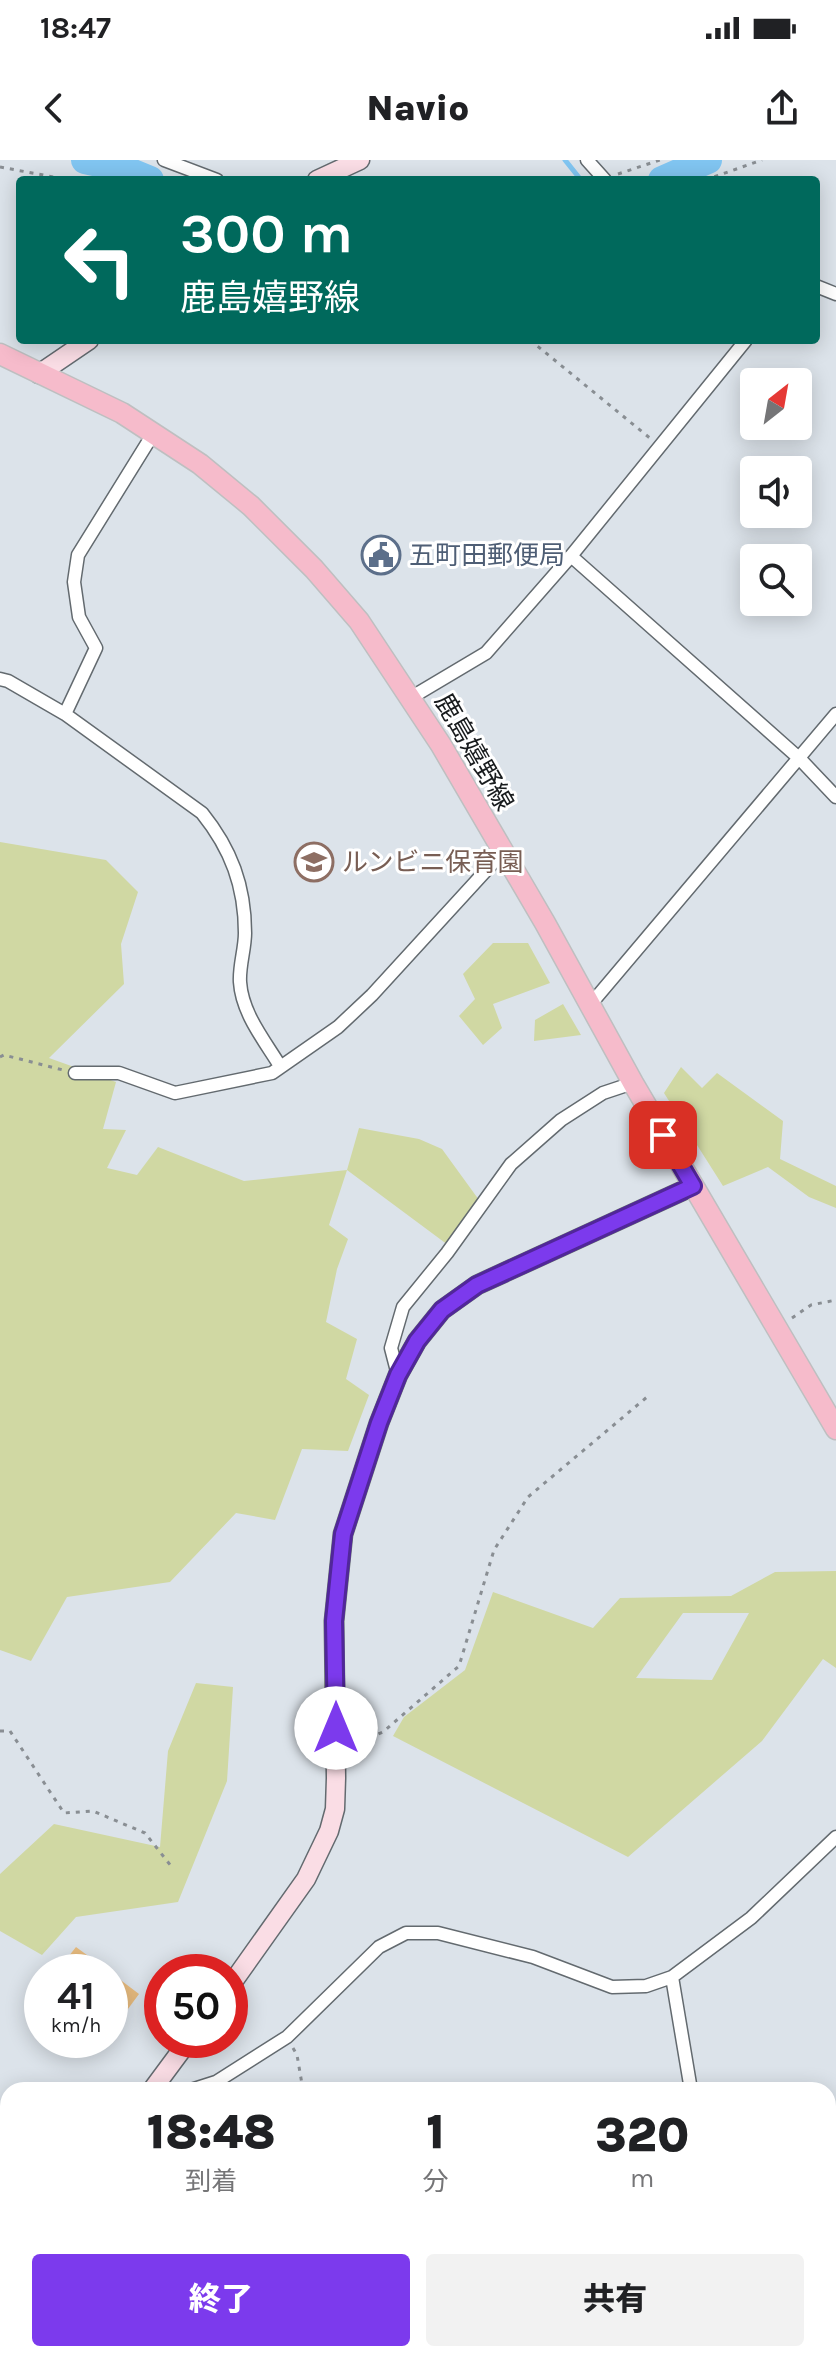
<!DOCTYPE html>
<html lang="ja">
<meta charset="utf-8">
<style>
body{margin:0;font-family:Karla,"Noto Sans JP",sans-serif;background:#f2f2f2;color:#202124;height:100vh;display:flex;flex-direction:column;font-size:30px;white-space:nowrap}
*{box-sizing:border-box;margin:0}
p{font-size:26px;color:#757577}
.icon{flex:none;width:44px;height:44px;fill:none;stroke:currentColor;stroke-width:2;stroke-linecap:round;stroke-linejoin:round}
.map{position:relative;flex:1;overflow:hidden}
.details{position:absolute;left:0px;top:1922px;width:836px;height:280px;display:flex;flex-direction:column;background:#fff;border-radius:24px 24px 0 0;box-shadow:0 4px 20px #0003}
.details>*{flex:none}
.hud{position:absolute;left:16px;top:16px;width:804px;height:168px;border-radius:8px;box-shadow:0 4px 20px #0003;background:#00695c;color:#fff;overflow:hidden}
.needle{width:52px;rotate:31deg}
.controls{position:absolute;left:740px;top:208px;display:grid;gap:16px}
.controls a{display:grid;place-items:center;width:72px;height:72px;border-radius:8px;background:#fff;box-shadow:0 4px 20px #0003;font-size:40px}
.speed{position:absolute;left:24px;top:1794px;display:flex;gap:16px;font-size:40px;font-weight:700;text-align:center}
.speed>*{display:grid;place-content:center;width:104px;height:104px;border-radius:50%;background:#fff;box-shadow:0 4px 20px #0003;line-height:1}
.speed small{font-size:20px;font-weight:400}
.speed .limit{border:12px solid #d22;background:#fff;color:#111}
.pin{position:absolute;display:grid;place-items:center;width:68px;height:68px;color:#fff;margin:-34px;border-radius:16px;box-shadow:0 4px 12px #0006}
.me{position:absolute;width:88px;margin:-44px;rotate:0deg;stroke-linejoin:round;filter:drop-shadow(0 0 6px #0008)}
.turn{display:flex;align-items:center;gap:28px;height:168px;padding:0 32px;font-size:36px}
.turn .icon{width:104px;height:104px;stroke-width:2.5}
.turn b{display:block;font-size:56px;line-height:68px}
.eta{display:flex;justify-content:space-evenly;align-items:center;height:136px;text-align:center}
.eta b{font-size:48px;font-weight:800;line-height:56px}
.action{display:flex;gap:16px;margin-top:auto;padding:16px 32px}
.action a{flex:1;height:92px;border-radius:8px;background:#7c3aed;color:#fff;font-size:32px;font-weight:800;line-height:92px;text-align:center}
.action a+a{background:#f2f2f2;color:#202124}
.status{display:flex;justify-content:space-between;align-items:center;height:56px;padding:0 40px;background:#fff;direction:ltr}
.status svg{height:22px;fill:currentColor}
header{display:flex;justify-content:space-between;align-items:center;height:104px;padding:0 32px;background:#fff;font-size:36px;font-weight:800}
.map>svg:first-child{display:block}
.green{fill:#d0d8a3;fill-rule:evenodd}
.lines{fill:none;stroke-linecap:round;stroke-linejoin:round}
.stream{stroke:#81c5f1;stroke-width:5}
.river{stroke:#81c5f1;stroke-width:28}
.building{fill:#e8bc7f}
.street-casing{stroke:#636a6f;stroke-width:15}
.secondary-casing{stroke:#636a6f;stroke-width:21}
.primary-casing{stroke:#bebfc0;stroke-width:23}
.path{stroke:#898e93;stroke-width:3;stroke-dasharray:4 6;stroke-linecap:butt}
.street{stroke:#fff;stroke-width:12}
.secondary{stroke:#fadde5;stroke-width:18}
.primary{stroke:#f6bbcb;stroke-width:20}
.route-casing{stroke:#51269a;stroke-width:20}
.route{stroke:#7c3aed;stroke-width:14}
.labels{text-anchor:middle;dominant-baseline:central;stroke-width:6;stroke-linejoin:round;paint-order:stroke}
.service-label{font-size:26px;fill:#4e5e75;stroke:#fff;text-anchor:start}
.street-label{font-size:26px;fill:#181b1d;stroke:#fff}
.education-label{font-size:26px;fill:#785e54;stroke:#fff;text-anchor:start}
</style>
<div class="status"><b>18:47</b><svg viewBox="0 0 49 12"><path d="M0 12V9h3v3zM5 12V6h3v6zM10 12V3h3v9zM15 12V0h3v12zM26 1h20v11H26zM47 4h2v5h-2z"/></svg></div>
<header><svg class="icon" aria-label="back" viewBox="0 0 24 24"><path d="M15 5l-7 7 7 7"/></svg>Navio<svg class="icon" aria-label="share" viewBox="0 0 24 24"><path d="M12 15V3M7 8l5-5 5 5M5 13v7h14v-7"/></svg></header>
<div class="map">
<svg width="836" height="2202" viewBox="0 0 836 2202">
<rect width="100%" height="100%" fill="#dce3ea"/>
<path class="green" d="M0,682L106,700L138,732L121,784L124,824L49,898L116,922L103,969L126,970L107,1008L137,1015L158,987L244,1021L347,1010L359,968L419,979L442,989L479,1040L448,1085L347,1010L329,1065L348,1079L337,1109L326,1162L357,1179L346,1219L369,1235L348,1291L302,1289L275,1360L236,1353L170,1422L67,1437L31,1501L0,1490Z
M493,783H528L550,823L493,844L502,868L483,885L459,856L475,839L463,814Z
M563,844L581,875L534,881L535,860Z
M681,907L702,928L717,913L783,961L780,999L836,1026V1048L809,1037L768,1007L723,1026L664,933Z
M836,1411V1508L823,1499L762,1581L628,1697L393,1576L404,1557L465,1510L493,1432L593,1468L620,1438L731,1436L775,1412ZM683,1453H749L712,1520L636,1518Z
M196,1523L233,1527L227,1621L178,1742L76,1757L42,1795L0,1771V1714L54,1664L160,1687L168,1591Z"/>
<g class="lines">
<path class="stream" d="M565,0L581,20"/>
<path class="river" d="M85,0L121,8L150,20
M662,20L708,0"/>
</g>
<path class="building" d="M76,1787L91,1798L110,1812H70L61,1806Z
M110,1812L139,1834L125,1853L110,1842Z"/>
<g class="lines">
<defs>
<path id="street" d="M164,0L217,20
M587,0L605,20
M816,126L836,134
M571,396L800,599L836,637
M0,519L8,521L65,554L202,653C231,689 245,726 245,773C245,789 239,806 240,822C242,853 264,880 280,906
M412,537L486,493L571,396L746,180
M65,554L96,488L79,457L74,422L78,395L153,274
M590,845L836,554
M75,913H119L175,933L272,913L338,867L372,835L502,693
M398,1215L391,1188L403,1147L447,1093L511,1004L561,960L603,933L633,923
M672,1817L691,1930
M191,1930L216,1922L287,1877L379,1787L406,1773H438L533,1797L612,1827L646,1826L672,1817L751,1758L836,1677
M0,2014L8,2010
M142,2194L143,2202
M735,2194L736,2202"/>
<path id="secondary" d="M317,20L360,0
M39,214L89,180
M230,1826L306,1719L329,1671L335,1649L336,1618L334,1461L343,1374L379,1263L398,1215L417,1181L442,1150L477,1125L693,1026
M152,1930L189,1880
M0,2092L8,2088"/>
<path id="primary" d="M0,194L122,253L200,304L251,346L314,409L359,461L441,585L545,763L633,923L836,1269"/>
</defs>
<use href="#street" class="street-casing"/>
<use href="#secondary" class="secondary-casing"/>
<use href="#primary" class="primary-casing"/>
<path class="path" d="M0,7L70,20
M618,14L660,0
M705,20L762,0
M530,180L651,279
M0,897L4,895L63,910
M792,1158L811,1145L836,1140
M0,1571H10L64,1653L93,1651L145,1673L171,1706
M351,1586L383,1572L459,1506L494,1390L528,1337L647,1237
M293,1888L297,1895L303,1930
M348,2194L350,2202"/>
<use href="#street" class="street"/>
<use href="#secondary" class="secondary"/>
<use href="#primary" class="primary"/>
</g>
<g class="lines">
<defs>
<path id="route" d="M336,1568L334,1461L343,1374L379,1263L398,1215L417,1181L442,1150L477,1125L693,1026L663,975"/>
</defs>
<use href="#route" class="route-casing"/>
<use href="#route" class="route"/>
</g>
<defs>
<symbol id="civic-ring" viewBox="-11 -11 22 22"><circle r="9.5" fill="#fff" stroke="#5c6f8a" stroke-width="1.5"/><path d="M-.6-6.5H3V-4.5H.6V-3L4-1V1h2V6H-6V1h2V-1L-.6-3ZM-1.2 2.5V6h2.4V2.5Z" fill="#5c6f8a"/></symbol>
<symbol id="school-ring" viewBox="-11 -11 22 22"><circle r="9.5" fill="#fff" stroke="#8d6e63" stroke-width="1.5"/><path d="M0-5L7-2L0 1L-7-2ZM-4 1L0 2.5L4 1V4Q0 6-4 4Z" fill="#8d6e63"/></symbol>
</defs>
<g fill-rule="evenodd">
<use href="#civic-ring" x="359" y="373" width="44" height="44"/>
<use href="#school-ring" x="292" y="680" width="44" height="44"/>
</g>
<g class="labels">
<g class="service-label">
<text x="409" y="395">五町田郵便局</text>
</g>
<g class="street-label">
<text transform="translate(474 592) rotate(60)">鹿島嬉野線</text>
</g>
<g class="education-label">
<text x="342" y="702">ルンビニ保育園</text>
</g>
</g>
</svg>
<div class="controls">
<a><svg class="needle" viewBox="-14 -14 28 28"><path d="M0-13l5 13h-10z" fill="#e53935"/><path d="M0 13l5-13h-10z" fill="#757577"/></svg></a>
<a><svg class="icon" aria-label="sound" viewBox="0 0 24 24"><path d="M4 9h4l5-4v14l-5-4H4zM17 9q2 3 0 6"/></svg></a>
<a><svg class="icon" aria-label="search" viewBox="0 0 24 24"><circle cx="10" cy="10" r="6"/><path d="M15 15l6 6"/></svg></a>
</div>
<div class="speed"><div>41<small>km/h</small></div><div class="limit">50</div></div>
<div class="pin" style="left:663px;top:975px;background:#d93025"><svg class="icon" aria-label="arrive" viewBox="0 0 24 24"><path d="M6 21V4h12l-3 4 3 4H6"/></svg></div>
<svg class="me" style="left:336px;top:1568px" viewBox="-20 -20 40 40"><circle r="19" fill="#fff"/><path d="M0-13L10 11 0 6-10 11z" fill="#7c3aed"/></svg>
<div class="hud">
<div class="turn"><svg class="icon" aria-label="left" viewBox="0 0 24 24"><path d="M17 20v-9H6M10 6l-5 5 5 5"/></svg><div><b>300 m</b>鹿島嬉野線</div></div>
</div>
<section class="details">
<div class="eta">
<div><b>18:48</b><p>到着</p></div>
<div><b>1</b><p>分</p></div>
<div><b>320</b><p>m</p></div>
</div>
<div class="action"><a>終了</a><a>共有</a></div>
</section>
</div>
